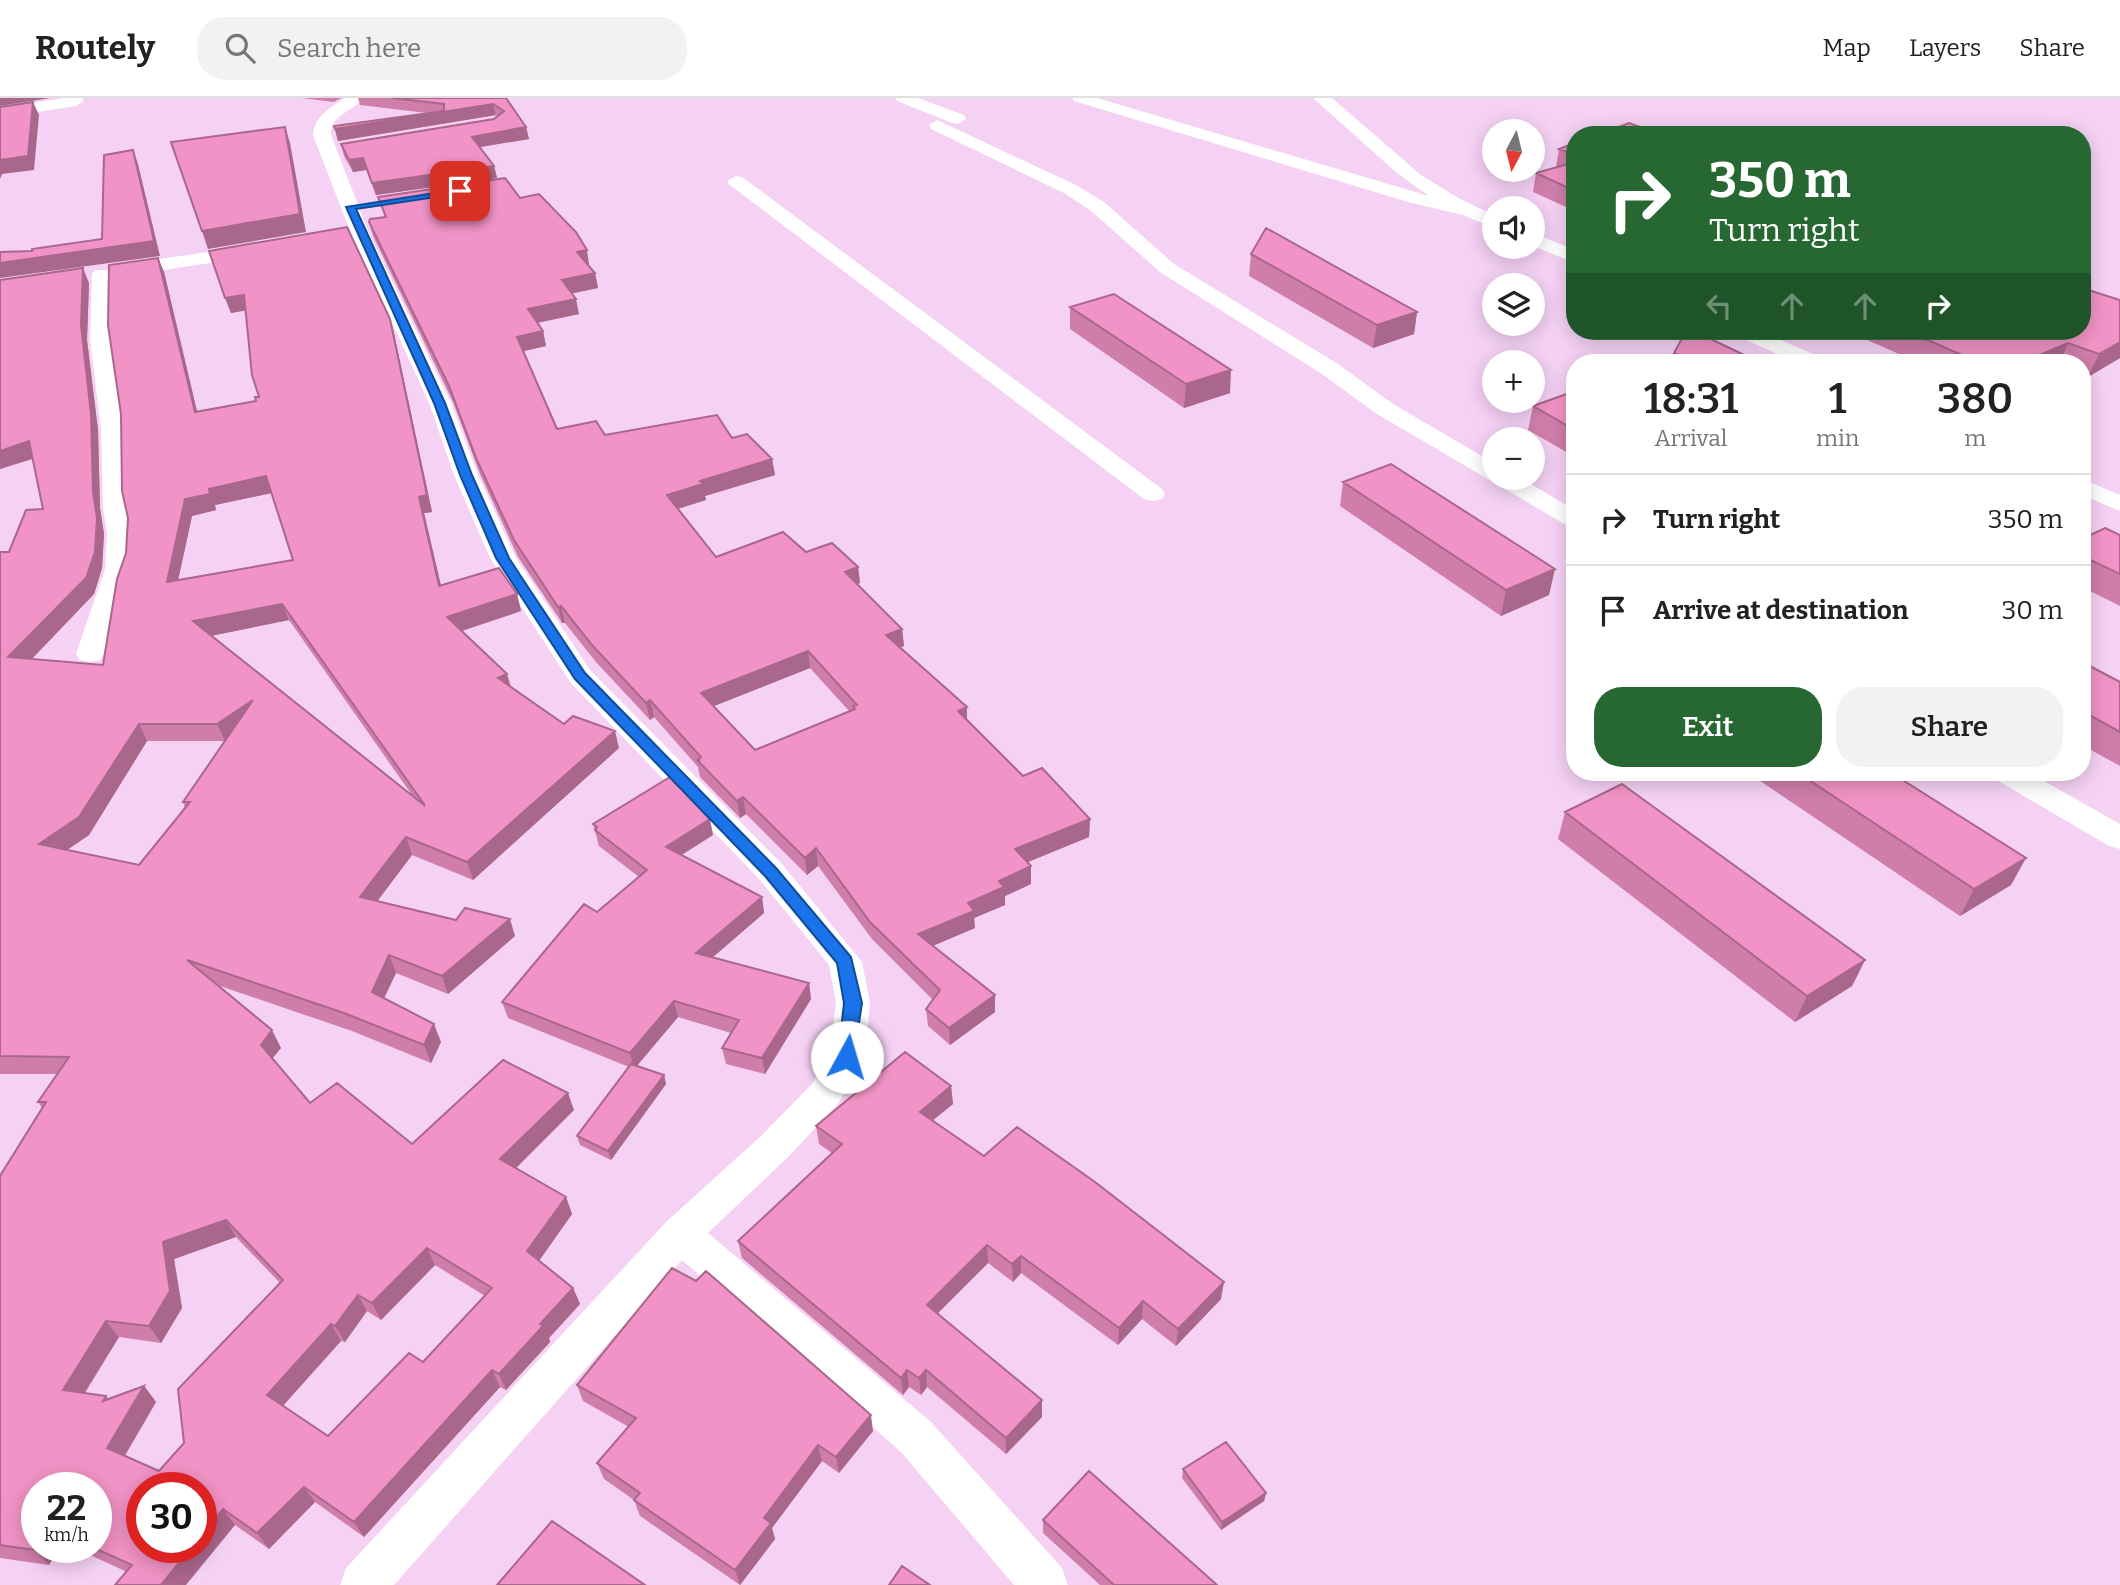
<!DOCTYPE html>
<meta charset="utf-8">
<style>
body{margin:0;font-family:Bitter,serif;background:#f2f2f2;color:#222;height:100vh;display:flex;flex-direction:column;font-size:26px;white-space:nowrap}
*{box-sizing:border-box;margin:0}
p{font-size:23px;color:#767676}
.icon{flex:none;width:38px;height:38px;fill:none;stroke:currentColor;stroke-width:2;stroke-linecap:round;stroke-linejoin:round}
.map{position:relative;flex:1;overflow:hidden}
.drawer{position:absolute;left:1566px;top:256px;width:525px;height:427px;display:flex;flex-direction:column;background:#fff;border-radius:28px;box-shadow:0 4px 18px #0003}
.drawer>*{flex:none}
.banner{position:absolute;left:1566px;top:28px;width:525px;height:214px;border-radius:28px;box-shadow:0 4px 18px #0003;background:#276832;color:#fff;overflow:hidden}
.needle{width:46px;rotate:187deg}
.controls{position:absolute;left:1482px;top:21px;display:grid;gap:14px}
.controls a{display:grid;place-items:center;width:63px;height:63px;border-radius:50%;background:#fff;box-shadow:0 4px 18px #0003;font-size:35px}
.speed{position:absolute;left:21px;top:1374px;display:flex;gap:14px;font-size:35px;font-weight:700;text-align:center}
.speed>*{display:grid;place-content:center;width:91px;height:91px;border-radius:50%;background:#fff;box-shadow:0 4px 18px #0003;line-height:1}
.speed small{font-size:18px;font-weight:400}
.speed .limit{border:10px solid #d22;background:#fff;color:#111}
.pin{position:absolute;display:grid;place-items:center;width:60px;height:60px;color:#fff;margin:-30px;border-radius:14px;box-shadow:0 4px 10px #0006}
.me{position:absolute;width:77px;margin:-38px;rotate:6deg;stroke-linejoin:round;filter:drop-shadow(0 0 5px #0008)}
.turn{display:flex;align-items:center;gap:24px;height:147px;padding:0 28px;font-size:32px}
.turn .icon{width:91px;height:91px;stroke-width:2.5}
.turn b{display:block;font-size:49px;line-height:60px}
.lanes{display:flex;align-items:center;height:66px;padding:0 28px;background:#0003;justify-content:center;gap:35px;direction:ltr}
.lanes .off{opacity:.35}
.eta{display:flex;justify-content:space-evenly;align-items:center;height:119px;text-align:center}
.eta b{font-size:42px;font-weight:600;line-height:49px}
.action{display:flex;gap:14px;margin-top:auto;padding:14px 28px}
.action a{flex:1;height:80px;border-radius:28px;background:#276832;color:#fff;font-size:28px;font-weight:600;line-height:80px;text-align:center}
.action a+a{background:#f2f2f2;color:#222}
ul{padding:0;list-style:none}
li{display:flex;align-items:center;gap:21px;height:91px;padding:0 28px;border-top:2px solid #e0e0e0}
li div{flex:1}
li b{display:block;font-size:26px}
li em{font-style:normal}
header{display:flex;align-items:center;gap:42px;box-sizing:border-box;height:98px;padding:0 35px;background:#fff;border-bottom:2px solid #e0e0e0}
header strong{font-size:33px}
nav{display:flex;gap:38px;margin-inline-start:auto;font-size:24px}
.search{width:490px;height:63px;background:#f2f2f2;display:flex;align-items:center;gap:18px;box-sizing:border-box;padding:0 24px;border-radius:28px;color:#767676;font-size:26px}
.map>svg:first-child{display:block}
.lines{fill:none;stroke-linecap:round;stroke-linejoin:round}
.street{fill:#fff;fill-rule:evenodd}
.wall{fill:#cf7eaa;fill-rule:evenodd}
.shaded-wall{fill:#a9678b}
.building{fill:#f193c6;stroke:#a9678b;stroke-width:2;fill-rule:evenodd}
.route{fill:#1a73e8;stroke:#114b97;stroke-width:2}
</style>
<header>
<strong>Routely</strong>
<div class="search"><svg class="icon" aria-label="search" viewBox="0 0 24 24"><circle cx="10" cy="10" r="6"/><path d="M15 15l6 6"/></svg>Search here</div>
<nav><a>Map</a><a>Layers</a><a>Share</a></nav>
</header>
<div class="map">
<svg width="2120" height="1487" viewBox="0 0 2120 1487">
<rect width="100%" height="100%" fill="#f5d1f4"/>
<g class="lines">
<path class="street" d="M64,0H82L84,3L76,8L0,20V10Z
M345,0H364C352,14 330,17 331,37L368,133L451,305L478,377L516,460L590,572L782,766L862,864L870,905L865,959L860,969L838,1006L787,1060L708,1135L931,1324L1062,1470L1068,1487H1014L901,1354L682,1162L394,1487H340L346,1470L666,1124L761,1038L812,986L829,957L836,905L829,867L760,782L570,584L490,460L454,377L429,305L350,133L313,37C314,18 330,10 345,0Z
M895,0H918L964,17L966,21L958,26L952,25L897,3Z
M1072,0H1097L1429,98L1397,75L1313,0H1332L1421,77L1460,101L1494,117V130L1463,117L1408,104L1074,3Z
M937,22L1076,87L1104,104L1174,166L1338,266L1393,306L1494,365V380H1520L1575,412V429L1566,427L1377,316L1322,276L1160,174L1090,112L1064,95L931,31L929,27Z
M736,78L742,79L1162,391L1165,396L1162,401L1153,403L1144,401L730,87L727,83Z
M1533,135L1575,152V165L1533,148Z
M255,147L262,149L265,153L262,157L119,179L112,177V242L125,332L127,410L133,436L131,471L104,556L100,562L90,564L80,562L76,556L105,471L107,436L103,410L101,332L90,242L92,176L95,172H109L119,167Z
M1731,233H1759L1820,259L1823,264H1795L1735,237Z
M2082,381L2120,397V413L2082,397Z
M1991,674H2028L2120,726V751L2109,748L1995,681Z"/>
</g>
<path class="wall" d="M302,0H341L334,4Z
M358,0H506L526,29L529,41L480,49L494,68L497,80L376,97L366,72L353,74L344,58L341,46L494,21L497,18L496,17L338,43L334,28L427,15L360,7Z
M1575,45V113L1533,94L1536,75L1557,70L1556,69L1559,51Z
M378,99L520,100L589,166L588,167L595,175L598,190L572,195L579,216L537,225L543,233L546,248L523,253L557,331L605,337L732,340L772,361L775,377L705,398L706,402L678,411L716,459L806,454L858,469L860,485L857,486L902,531L904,548L900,549L967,622L1023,678L1090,721L1089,739L1027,764L1031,786L1005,798V807L974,820L975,830L933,848L995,897V914L950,947L928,928L926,911L933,902L872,841L818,768L807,777L746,716L740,720L700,679L698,669L654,619L650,622L596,564L565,525H562L518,459L480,376L453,304L373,138L369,124L385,119ZM810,570L850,614L755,652L714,608Z
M209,153L394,236L432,414L424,415L441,488L517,496L521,513L462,533L507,576L510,589L564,626L619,650L473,782L412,757L377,803L515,838L448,896L396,875L384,900L441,944L431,965L352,933L217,887L281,950L272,961L310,1005L412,1046L574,1012L516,1070L566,1099L572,1116L539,1163L573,1190L580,1206L549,1240L550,1244L506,1292L500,1289L364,1439L315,1404L269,1451L235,1427L127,1474L73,1449H96L37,1390L49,1467L0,1460V1078L42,1010L38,1004L57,976H0V454H9L43,411L33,361L0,371V182L89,185L87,242L98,332L100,410L104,436L102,470L94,496L32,561L103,567L126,455L158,160L164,174L197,314L256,303L259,299L245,212L231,215ZM272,395L293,462L178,482L192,418L216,412L215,407ZM289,522L412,697L211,538ZM147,643H224L183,704L185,710L139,767L67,752L89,737ZM236,1139L280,1185L184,1345L159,1373L125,1357L156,1304L144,1288L109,1301L106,1298L85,1295L119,1239L161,1245L182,1210L174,1161ZM435,1167L485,1198L423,1264L328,1338L283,1308L341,1243L345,1244L367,1213L381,1222Z
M1251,156L1417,214L1414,236L1373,250L1249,178Z
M2120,202V260L2088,279L2082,277V264H1917L1847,233H2082Z
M1070,209L1230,295L1184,310L1070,231Z
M1674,255L1759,264H1672Z
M1575,293V359L1528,332L1533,308Z
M1343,384L1549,497L1501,518L1340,408Z
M2120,437V508L2082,489V441Z
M2082,564L2120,584V668L2082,647Z
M1747,674H1890L2011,787L1960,818Z
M1565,714L1865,862L1852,888L1795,924L1558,741Z
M593,726L713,737L681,757L762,799L764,815L712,860L809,885L811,901L765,976L726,966L722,950L731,935L678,919L637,968L664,977L666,986L611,1062L580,1047L577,1038L629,969L508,920L502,904L597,814L639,779L599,748Z
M951,988L953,1006L932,1023L984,1058L1221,1201L1176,1248L1142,1221L1118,1247L1021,1175L1013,1184L988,1165L938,1215L1042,1302V1319L1006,1356L927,1289L921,1297L909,1289L903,1297L742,1160L738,1143L832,1055L819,1046L816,1028Z
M577,1287L873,1333L839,1375L822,1363L772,1430L775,1441L740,1487L640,1418L634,1402L604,1381L597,1365L629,1329L583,1303Z
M1183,1371L1266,1395L1264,1403L1221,1432L1182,1380Z
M1043,1422L1217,1487H1100L1043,1435Z"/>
<path class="shaded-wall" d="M0,0H50L0,8Z
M33,4L39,17L34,72L2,76L0,81V62Z
M493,6L496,17L338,43L335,31Z
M285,29L290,45L306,134L208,151L202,133Z
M526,29L529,41L474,50L472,39Z
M133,52L138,66L160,158L0,180V165L154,143Z
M363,60L366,72L353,74L349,62Z
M494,68L497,80L376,97L372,85Z
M587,152L589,166L580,168L577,154Z
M158,160L164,174L201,330L195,314Z
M83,170L89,185L87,242L98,332L100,410L104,436L102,470L94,496L17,576L8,559L93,394L81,227Z
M595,175L598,190L565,197L562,182Z
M244,197L249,212L231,215L225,200Z
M576,201L579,216L531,226L528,211Z
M1417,214L1414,236L1373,250L1377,227Z
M390,221L394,236L432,414L424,415L445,505L439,488L419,399Z
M543,233L546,248L520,254L517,239Z
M2120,244V260L2088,279L2099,256Z
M2068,245L2060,264H2023Z
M1231,272L1230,295L1184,310L1186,286Z
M29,343L37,359L0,371V353Z
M772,361L775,377L705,398L706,402L670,413L667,397L700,383Z
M266,378L272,395L215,407L216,412L192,418L174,501L167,484L185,401L209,391Z
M858,469L860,485L847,490L845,474Z
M1555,471L1549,497L1501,518L1506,492Z
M517,496L521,513L452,536L447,519Z
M282,506L289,522L200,540L193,523Z
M561,508L565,525H562L558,509Z
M902,531L904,548L888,554L886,537Z
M808,553L810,570L704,612L701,595Z
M507,576L512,593L498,580Z
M253,602L225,643L217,626Z
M650,602L654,619L650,622L646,605Z
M967,609V626L958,613Z
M139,626L147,643L89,737L49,764L39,746Z
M615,633L619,650L473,782L467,764Z
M743,699L746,716L740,720L737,703Z
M710,721L713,737L669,765L666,749Z
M1090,721L1089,739L1016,769L1015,751Z
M406,739L412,757L367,817L360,799Z
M816,750L818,768L807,777L805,760Z
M2026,760L2011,787L1960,818L1974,791Z
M1031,768V786L1005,798V807L974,820L975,830L920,853L918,836L968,805L999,783Z
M762,799L764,815L699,871L696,855Z
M510,821L515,838L448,896L442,878Z
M389,857L396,875L379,911L372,894Z
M1865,862L1852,888L1795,924L1807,898Z
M809,885L811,901L765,976L762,960Z
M995,897V914L950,947L949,930Z
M674,903L678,919L634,971L630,955Z
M434,926L441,944L431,965L424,947Z
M272,932L281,950L269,964L261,947Z
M664,977L666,986L611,1062L608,1053Z
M951,988L953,1006L921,1032L920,1014Z
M568,995L574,1012L507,1079L500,1061Z
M566,1099L572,1116L534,1170L527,1153Z
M226,1122L236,1139L174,1161L182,1210L161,1245L149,1228L163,1144Z
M987,1147L988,1165L929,1224L927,1207Z
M427,1150L435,1167L381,1222L372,1205Z
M1021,1158V1175L1013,1184L1012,1166Z
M1224,1184L1221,1201L1176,1248L1178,1231Z
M573,1190L580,1206L549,1240L550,1244L506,1292L499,1276L540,1226Z
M358,1197L367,1213L345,1244L335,1228Z
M1143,1203L1142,1221L1118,1247L1119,1230Z
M106,1223L119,1239L76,1308L63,1292Z
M331,1226L341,1243L277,1314L267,1297Z
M492,1272L500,1289L364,1439L354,1424Z
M907,1272L909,1289L903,1297L901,1280Z
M926,1272L927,1289L921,1297L919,1280Z
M144,1288L156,1304L120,1366L107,1350Z
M1042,1302V1319L1006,1356V1340Z
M871,1317L873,1333L839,1375L836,1359Z
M818,1347L822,1363L772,1430L775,1441L740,1487L735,1472L764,1420Z
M304,1389L315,1404L269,1451L257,1435Z
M1266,1395L1264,1403L1221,1432L1222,1424Z
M223,1411L235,1427L186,1487H161L192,1449H201V1438Z
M37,1448V1449H60L49,1467L34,1452Z"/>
<path class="building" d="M392,0H506L526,29L472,39L494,68L372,85L363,60L349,62L341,46L494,21L504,13L493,6L335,31L334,28L444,13V6Z
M33,4L28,58L0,62V9Z
M1629,25L1662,37H1598Z
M285,29L300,116L202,133L171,44Z
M1575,45V57L1559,51Z
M133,52L154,143L0,165V154L32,153V151L102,141L104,57Z
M1575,64V93L1536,75Z
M505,80L520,100L539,96L576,134L587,152L577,154L595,175L562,182L576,201L528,211L543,233L517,239L557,331L596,323L605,337L717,317L732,340L747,336L772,361L700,383L703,386L667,397L716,459L783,434L806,454L832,445L858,469L845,474L902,531L886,537L967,609L958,613L1023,678L1042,670L1090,721L1015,751L1031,768L999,783L1004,789L968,805L974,813L918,836L995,897L949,930L926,911L940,892L870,824L816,750L805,760L743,699L737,703L697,662L700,663L698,661L701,659L650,602L646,605L592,547L561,508L558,509L514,442L476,360L449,288L369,124L370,121L386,119L378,99ZM808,553L857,607L853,608L855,611L755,652L701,595Z
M347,129L390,221L427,397L419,399L439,488L499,470L517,496L447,519L507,576L498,580L564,626L573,618L615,633L467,764L406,739L360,799L456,822L465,810L510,821L442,878L389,857L372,894L434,926L424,947L344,915L187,862L272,932L261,947L310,1005L337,985L412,1046L503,962L568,995L500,1061L566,1099L527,1153L573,1190L540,1226L543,1228L499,1276L492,1272L354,1424L304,1389L257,1435L223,1411L201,1438V1390H142V1449H192L161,1487H115L132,1467L92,1449H96V1390H37V1448L34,1452L0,1447V1078L46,1004H38L69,959L0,958V454H9L26,412L43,411L29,343L0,353V182L83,170L81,227L91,316L93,394L97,420L95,454L86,480L8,559L103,567L117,481L126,455L128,420L122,393L121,316L108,227L109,167L158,160L195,314L256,303L255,299H259L252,277L244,197L225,200L209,153ZM266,378L293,462L167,484L185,401L210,396L209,391ZM282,506L424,706V707L193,523ZM253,602L183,704H190L139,767L39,746L79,719L139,626H217ZM226,1122L283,1182L178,1291L184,1345L159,1373L107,1350L144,1288L103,1303L106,1298L63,1292L106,1223L149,1228L170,1193L163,1144ZM427,1150L492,1190L423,1264L409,1255L328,1338L267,1297L331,1226L335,1228L358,1197L372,1205Z
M1266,130L1417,214L1377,227L1251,156Z
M2082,190L2120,202V244L2099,256L2068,245L2023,264H1978L1907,233H2082Z
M1114,196L1231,272L1186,286L1070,209Z
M1686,233H1694L1759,264H1692L1674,255Z
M1575,293V332L1533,308Z
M1391,366L1555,471L1506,492L1343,384Z
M2105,430L2120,437V476L2082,458V441Z
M2082,564L2120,584V634L2082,613Z
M1797,674H1890L2026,760L1974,791Z
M670,679L710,721L666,749L762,799L696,855L809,885L762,960L722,950L739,922L674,903L630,955L502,904L584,806L597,814L647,772L595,732L597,729L593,726Z
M1622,686L1865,862L1807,898L1565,714Z
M905,954L951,988L920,1014L984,1058L1017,1029L1095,1084L1224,1184L1178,1231L1143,1203L1119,1230L1021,1158L1012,1166L987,1147L927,1207L1042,1302L1006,1340L926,1272L919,1280L907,1272L901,1280L738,1143L842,1046L816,1028Z
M631,966L664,977L608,1053L577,1038Z
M672,1170L696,1183L706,1173L871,1317L836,1359L818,1347L764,1420L771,1425L735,1472L634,1402L640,1395L597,1365L636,1320L577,1287Z
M1226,1344L1266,1395L1222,1424L1183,1371Z
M1089,1373L1217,1487H1114L1043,1422Z
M552,1423L645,1487H497Z
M902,1468L930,1487H889Z"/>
<path class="route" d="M460,91L463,92V95L356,111L445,305L472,377L509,460L520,477L585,575L776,770L851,859L862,905L853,964H840L838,959L844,905L837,865L765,778L575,581L507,477L496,460L460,377L434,305L346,109Z"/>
</svg>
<div class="controls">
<a><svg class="needle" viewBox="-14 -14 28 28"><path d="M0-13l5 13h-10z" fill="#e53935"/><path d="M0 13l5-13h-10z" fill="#767676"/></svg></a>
<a><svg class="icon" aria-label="sound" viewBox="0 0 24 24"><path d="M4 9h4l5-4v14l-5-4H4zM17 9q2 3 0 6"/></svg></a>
<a><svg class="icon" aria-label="layers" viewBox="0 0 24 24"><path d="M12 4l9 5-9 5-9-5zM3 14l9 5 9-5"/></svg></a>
<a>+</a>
<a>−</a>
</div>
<div class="speed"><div>22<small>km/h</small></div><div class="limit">30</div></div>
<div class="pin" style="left:460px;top:93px;background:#d93025"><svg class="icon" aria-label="arrive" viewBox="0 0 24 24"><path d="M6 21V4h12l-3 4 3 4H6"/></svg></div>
<svg class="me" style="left:847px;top:959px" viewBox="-20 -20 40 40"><circle r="19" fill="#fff"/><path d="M0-13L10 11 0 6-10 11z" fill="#1a73e8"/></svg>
<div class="banner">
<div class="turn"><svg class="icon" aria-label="right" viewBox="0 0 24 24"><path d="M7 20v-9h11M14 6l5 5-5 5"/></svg><div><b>350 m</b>Turn right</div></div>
<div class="lanes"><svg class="icon off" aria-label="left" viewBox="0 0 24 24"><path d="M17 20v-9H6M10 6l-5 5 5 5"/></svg><svg class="icon off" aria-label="ahead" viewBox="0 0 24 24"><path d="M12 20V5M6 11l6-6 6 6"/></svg><svg class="icon off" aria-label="ahead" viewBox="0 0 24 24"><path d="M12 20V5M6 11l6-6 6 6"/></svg><svg class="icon" aria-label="right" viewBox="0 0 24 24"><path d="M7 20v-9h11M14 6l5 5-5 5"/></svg></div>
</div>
<section class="drawer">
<div class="eta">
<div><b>18:31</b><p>Arrival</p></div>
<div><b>1</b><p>min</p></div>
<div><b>380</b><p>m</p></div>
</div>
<ul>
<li><svg class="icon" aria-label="right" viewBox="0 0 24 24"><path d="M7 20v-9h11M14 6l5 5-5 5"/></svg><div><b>Turn right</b></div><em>350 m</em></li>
<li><svg class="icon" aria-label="arrive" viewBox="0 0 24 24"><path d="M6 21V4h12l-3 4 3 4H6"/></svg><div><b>Arrive at destination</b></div><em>30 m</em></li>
</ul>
<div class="action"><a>Exit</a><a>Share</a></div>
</section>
</div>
